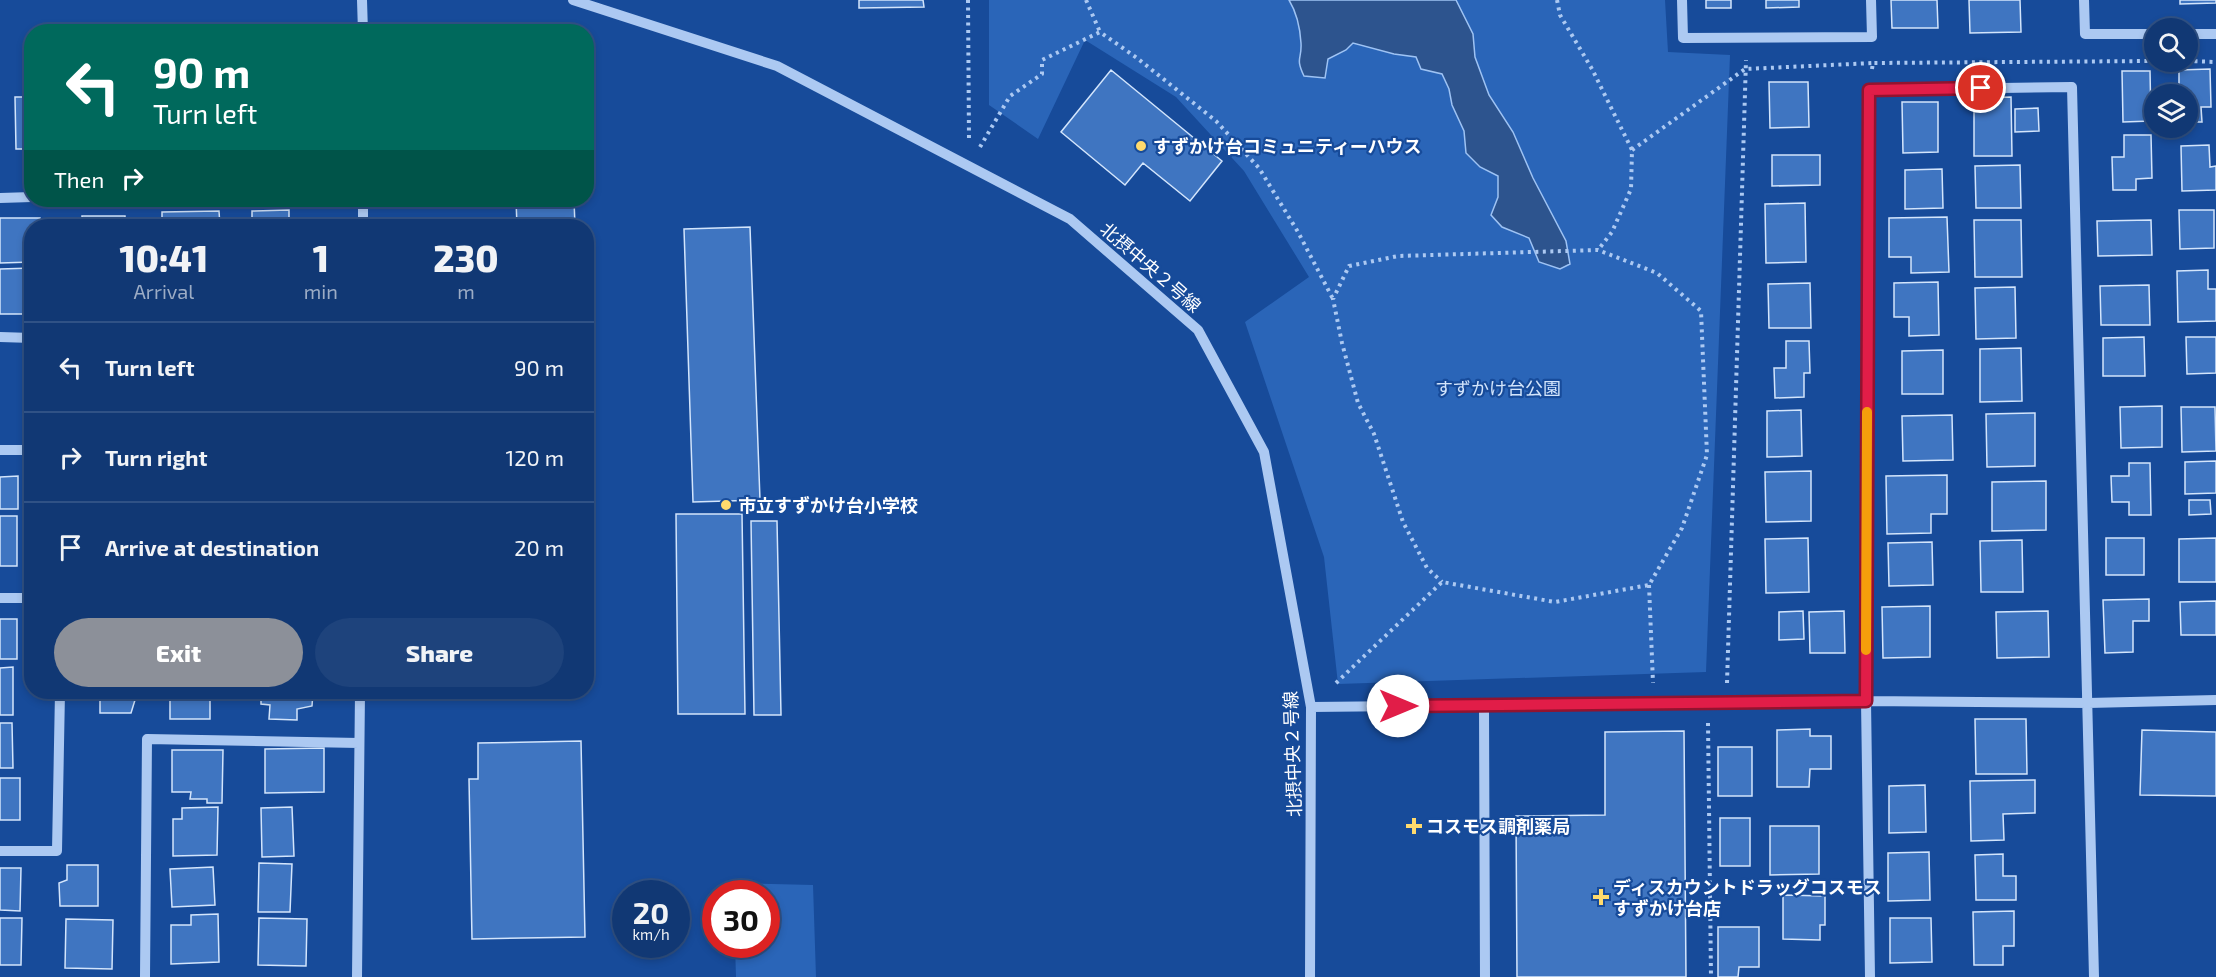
<!DOCTYPE html>
<meta charset="utf-8">
<style>
body{margin:0;font-family:"Exo 2","Noto Sans JP",sans-serif;background:#1e437c;color:#f1f3f6;height:100vh;display:flex;flex-direction:column;font-size:22px;white-space:nowrap}
*{box-sizing:border-box;margin:0}
p{font-size:20px;color:#9cacc5}
.icon{flex:none;width:33px;height:33px;fill:none;stroke:currentColor;stroke-width:2;stroke-linecap:round;stroke-linejoin:round}
.map{position:relative;flex:1;overflow:hidden}
.panel{position:absolute;left:24px;top:219px;width:570px;height:480px;display:flex;flex-direction:column;background:#113874;border-radius:24px;box-shadow:0 3px 9px #0003,0 0 0 2px #305286}
.panel>*{flex:none}
.banner{position:absolute;left:24px;top:24px;width:570px;height:183px;border-radius:24px;box-shadow:0 3px 9px #0003,0 0 0 2px #305286;background:#00695c;color:#fff;overflow:hidden}
.controls{position:absolute;left:2144px;top:18px;display:grid;gap:12px}
.controls a{display:grid;place-items:center;width:54px;height:54px;border-radius:50%;background:#113874;box-shadow:0 3px 9px #0003,0 0 0 2px #305286;font-size:30px}
.speed{position:absolute;left:612px;top:880px;display:flex;gap:12px;font-size:30px;font-weight:700;text-align:center}
.speed>*{display:grid;place-content:center;width:78px;height:78px;border-radius:50%;background:#113874;box-shadow:0 3px 9px #0003,0 0 0 2px #305286;line-height:1}
.speed small{font-size:15px;font-weight:400}
.speed .limit{border:9px solid #d22;background:#fff;color:#111}
.pin{position:absolute;display:grid;place-items:center;width:51px;height:51px;color:#fff;margin:-26px;border:3px solid #fff;border-radius:50%;box-shadow:0 2px 6px #0007}
.me{position:absolute;width:66px;margin:-33px;rotate:90deg;stroke-linejoin:round;filter:drop-shadow(0 0 4px #0008)}
.turn{display:flex;align-items:center;gap:21px;height:126px;padding:0 30px;font-size:27px}
.turn .icon{width:78px;height:78px;stroke-width:2.5}
.turn b{display:block;font-size:42px;line-height:51px}
.then{display:flex;align-items:center;height:57px;padding:0 30px;background:#0003;gap:12px;font-size:22px}
.eta{display:flex;justify-content:space-evenly;align-items:center;height:102px;text-align:center}
.eta b{font-size:36px;font-weight:800;line-height:42px}
.cta{display:flex;gap:12px;margin-top:auto;padding:12px 30px}
.cta a{flex:1;height:69px;border-radius:36px;background:#8c9099;color:#fff;font-size:24px;font-weight:800;line-height:69px;text-align:center}
.cta a+a{background:#1e437c;color:#f1f3f6}
ul{padding:0;list-style:none}
li{display:flex;align-items:center;gap:18px;height:90px;padding:0 30px;border-top:2px solid #305286}
li div{flex:1}
li b{display:block;font-size:22px}
li em{font-style:normal}
.map>svg:first-child{display:block}
.green{fill:#2a65b8}
.water{fill:#2d548e;stroke:#9ec3f4;stroke-width:1.5}
.building{fill:#3f75c1;stroke:#d3e5fc;stroke-width:1.5}
.lines{fill:none;stroke-linecap:round;stroke-linejoin:round}
.path{stroke:#acc9f2;stroke-width:4;stroke-dasharray:3 4.5;stroke-linecap:butt}
.minor{stroke:#acc9f2;stroke-width:10}
.route-casing{stroke:#92132f;stroke-width:15}
.route{stroke:#e11d48;stroke-width:10}
.slow{stroke:#f59e0b;stroke-width:10}
.poi-dot{fill:#ffda6d;stroke:#174b9a;stroke-width:2}
.labels{text-anchor:middle;dominant-baseline:central;stroke-width:4.5;stroke-linejoin:round;paint-order:stroke}
.poi-label{font-size:18px;font-weight:bold;fill:#fff;stroke:#174b9a;text-anchor:start}
.street-label{font-size:18px;fill:#fff;stroke:#174b9a}
.park-label{font-size:18px;fill:#d3e5fc;stroke:#174b9a}
</style>
<div class="map">
<svg width="2216" height="977" viewBox="0 0 2216 977">
<rect width="100%" height="100%" fill="#174b9a"/>
<path class="green" d="M989,0H1665L1668,52L1730,55L1706,672L1338,684L1324,557L1245,322L1309,277L1244,171L1176,97L1085,40L1038,139L989,105Z
M732,883L813,885L816,977H736L735,945H766V894H733Z"/>
<path class="water" d="M1289,0H1456L1473,34L1475,57L1489,95L1513,132L1533,178L1566,241L1570,264L1560,269L1539,262L1529,238L1502,227L1491,215L1498,197V176L1480,167L1466,153L1464,131L1452,105L1449,89L1442,74L1421,69L1416,57L1394,54L1353,43L1346,50L1328,59L1325,78L1304,76C1295,57 1302,60 1301,43C1300,27 1297,13 1289,0Z"/>
<path class="building" d="M859,0H923L924,7L859,8Z
M1706,0H1731V8H1706Z
M1766,0H1799V7L1766,8Z
M1891,0H1937L1938,28H1892Z
M1969,0H2020L2021,32L1970,33Z
M2180,0H2216V3L2180,4Z
M2210,69L2211,107H2201L2202,122H2187V94H2179V70Z
M1111,70L1222,161L1190,201L1143,163L1125,185L1061,132Z
M2122,71H2150L2151,121L2123,122Z
M1769,82H1808L1809,127L1770,128Z
M15,97H32V149H16Z
M2011,97L2012,156H1974V98Z
M1902,102H1938V152L1903,153Z
M2038,108L2039,131L2015,132V109Z
M2124,135H2151L2152,178L2136,179V190H2113L2112,157H2124Z
M2209,145L2210,167L2216,166V190L2182,191L2181,146Z
M1772,155H1820V185L1772,186Z
M2020,165L2021,208H1976L1975,166Z
M1942,169L1943,208L1905,209V170Z
M516,200H574L575,226H517Z
M1805,203L1806,262L1766,263L1765,204Z
M289,210V226H252V211Z
M2179,210H2214V248L2180,249Z
M219,211L220,226H162V212Z
M82,216H125V226H82Z
M1947,217L1949,272L1911,273V257H1889V218Z
M0,218H40V226H32V262L0,263Z
M1974,220H2021L2022,277H1975Z
M2151,220L2152,255L2098,256L2097,221Z
M750,227L760,500L693,502L684,229Z
M32,268V314H0V269Z
M2208,270V289H2216V321L2178,322L2177,271Z
M1938,282L1939,335L1909,336V317H1894V283Z
M1810,283L1811,328H1769L1768,284Z
M2149,285L2150,325H2101L2100,286Z
M2015,287L2016,338L1976,339L1975,288Z
M2144,337L2145,376H2103V338Z
M2186,337H2216V373L2187,374Z
M1786,341H1809L1810,373H1804V397L1775,398L1774,368H1786Z
M2021,348L2022,401L1980,402V349Z
M1943,350V394H1902V351Z
M2162,406V447L2121,448L2120,407Z
M2181,407H2215L2216,451L2182,452Z
M1801,410L1802,456L1767,457V411Z
M2035,413V466L1987,467L1986,414Z
M1952,415L1953,460L1903,461L1902,416Z
M2216,461V493L2185,494V462Z
M2129,463H2150L2151,515H2129V502H2112L2111,476H2129Z
M1811,471V521L1766,522L1765,472Z
M1947,475V514H1931V533L1887,534L1886,476Z
M18,476V509H0V477Z
M2046,481V530L1992,531V482Z
M2189,500H2210L2211,514L2189,515Z
M676,514H742L745,714H678Z
M0,516H17V566H0Z
M751,521H777L781,715H754Z
M1808,538L1809,592L1766,593L1765,539Z
M2106,538H2144V575H2106Z
M2216,538V582H2179V539Z
M2022,540L2023,592H1981L1980,541Z
M1932,542L1933,585L1889,586L1888,543Z
M2149,599V621H2133V652L2105,653L2103,600Z
M2216,601V635H2181L2180,602Z
M1930,606V657L1883,658L1882,607Z
M1803,611L1804,639L1779,640V612Z
M1844,611L1845,653H1810L1809,612Z
M2048,611L2049,657L1997,658L1996,612Z
M0,619H17V659H0Z
M13,667V715H0V668Z
M100,692H154V700H135L131,713H100Z
M170,692H210V719H170Z
M261,692H313L312,706L297,709V720L269,719L270,705L261,704Z
M1975,719H2026L2027,774H1976Z
M0,723H12L13,768H0Z
M1810,729V736H1831V769H1810L1809,787H1777V730Z
M2142,730L2216,732V796L2140,795Z
M1684,731L1686,977H1517L1516,816L1605,815V732Z
M581,741L585,937L472,939L469,779H478V743Z
M1718,747H1752V796H1718Z
M324,748V792L265,793V749Z
M172,750H223L222,803H207V799H190L191,792H172Z
M0,778H20V820H0Z
M2035,780V813L2003,814L2004,840L1971,841L1970,781Z
M1925,785L1926,832L1889,833V786Z
M218,807L217,855L173,856V819H182V808Z
M292,807L294,856L262,857L261,808Z
M1720,818H1750V866H1720Z
M1770,826H1819V874L1770,875Z
M1929,852L1930,900L1888,901V853Z
M2003,854V876H2016V900H1976L1975,855Z
M259,863L292,864L290,912H258Z
M67,865H98V906H60L59,883L67,880Z
M213,867L215,905L172,907L170,869Z
M0,868H21L20,911L0,910Z
M1783,895L1825,896V925H1820V940L1783,939Z
M2014,911V946H2003V965H1974L1973,912Z
M218,914L219,962L171,964V925H191V915Z
M0,918H22L21,965H0Z
M259,918L307,919L306,966L258,965Z
M1890,918H1931L1932,962L1890,963Z
M66,919L113,920L112,969L65,968Z
M1718,927H1759V967H1739L1738,977H1718Z"/>
<g class="lines">
<path class="path" d="M968,0L969,140
M1086,0L1100,32
M1557,0L1560,15L1592,69L1632,150L1631,189L1612,232L1598,250
M2187,61L2216,62
M1872,69L1873,63L2154,61
M980,147L1010,96L1042,74V60L1100,32L1137,58L1216,121L1259,168L1298,232L1333,299
M1632,150L1745,69L1873,63V61
M1649,585L1653,683
M1336,683L1442,582L1555,602L1649,585L1682,528L1707,455L1701,311L1657,273L1598,250L1398,256L1349,266L1333,299L1342,343L1358,403L1374,434L1403,522L1427,568L1442,582
M1727,683L1746,60
M1708,723L1711,977"/>
<path class="minor" d="M362,0L363,32
M573,0L777,66L1070,219L1198,330L1264,452L1311,707L1310,977
M1682,0L1683,38L1872,37L1871,0
M2084,0L2085,34H2154
M2187,34H2216
M0,198L32,197
M363,200V226
M0,337L32,338
M0,450H32
M0,598H32
M1484,706L1485,977
M1311,707L1866,701L2088,703L2216,700
M0,851H57L60,692
M145,977L147,739L359,743
M357,977L360,692
M1870,977L1866,701L1869,90L2072,87L2094,977"/>
</g>
<g class="lines">
<defs>
<path id="route" d="M1398,706L1866,701L1869,90L1981,88"/>
</defs>
<use href="#route" class="route-casing"/>
<use href="#route" class="route"/>
<path class="slow" d="M1866,650L1867,412"/>
</g>
<g class="poi-dot">
<circle cx="1141" cy="146" r="6"/>
<circle cx="726" cy="505" r="6"/>
<path d="M1411 817h6v6h6v6h-6v6h-6v-6h-6v-6h6z"/>
<path d="M1598 888h6v6h6v6h-6v6h-6v-6h-6v-6h6z"/>
</g>
<g class="labels">
<g class="poi-label">
<text x="1153" y="146">すずかけ台コミュニティーハウス</text>
<text x="738" y="505">市立すずかけ台小学校</text>
<text x="1426" y="826">コスモス調剤薬局</text>
<text x="1613" y="887">ディスカウントドラッグコスモス<tspan x="1613" dy="21">すずかけ台店</tspan></text>
</g>
<g class="street-label">
<text transform="translate(1151 267) rotate(41)">北摂中央２号線</text>
<text transform="translate(1292 754) rotate(-92)">北摂中央２号線</text>
</g>
<g class="park-label">
<text x="1498" y="388">すずかけ台公園</text>
</g>
</g>
</svg>
<div class="controls">
<a><svg class="icon" aria-label="search" viewBox="0 0 24 24"><circle cx="10" cy="10" r="6"/><path d="M15 15l6 6"/></svg></a>
<a><svg class="icon" aria-label="layers" viewBox="0 0 24 24"><path d="M12 4l9 5-9 5-9-5zM3 14l9 5 9-5"/></svg></a>
</div>
<div class="speed"><div>20<small>km/h</small></div><div class="limit">30</div></div>
<div class="pin" style="left:1981px;top:88px;background:#d93025"><svg class="icon" aria-label="arrive" viewBox="0 0 24 24"><path d="M6 21V4h12l-3 4 3 4H6"/></svg></div>
<svg class="me" style="left:1398px;top:706px" viewBox="-20 -20 40 40"><circle r="19" fill="#fff"/><path d="M0-13L10 11 0 6-10 11z" fill="#e11d48"/></svg>
<div class="banner">
<div class="turn"><svg class="icon" aria-label="left" viewBox="0 0 24 24"><path d="M17 20v-9H6M10 6l-5 5 5 5"/></svg><div><b>90 m</b>Turn left</div></div>
<div class="then">Then<svg class="icon" aria-label="right" viewBox="0 0 24 24"><path d="M7 20v-9h11M14 6l5 5-5 5"/></svg></div>
</div>
<section class="panel">
<div class="eta">
<div><b>10:41</b><p>Arrival</p></div>
<div><b>1</b><p>min</p></div>
<div><b>230</b><p>m</p></div>
</div>
<ul>
<li><svg class="icon" aria-label="left" viewBox="0 0 24 24"><path d="M17 20v-9H6M10 6l-5 5 5 5"/></svg><div><b>Turn left</b></div><em>90 m</em></li>
<li><svg class="icon" aria-label="right" viewBox="0 0 24 24"><path d="M7 20v-9h11M14 6l5 5-5 5"/></svg><div><b>Turn right</b></div><em>120 m</em></li>
<li><svg class="icon" aria-label="arrive" viewBox="0 0 24 24"><path d="M6 21V4h12l-3 4 3 4H6"/></svg><div><b>Arrive at destination</b></div><em>20 m</em></li>
</ul>
<div class="cta"><a>Exit</a><a>Share</a></div>
</section>
</div>
